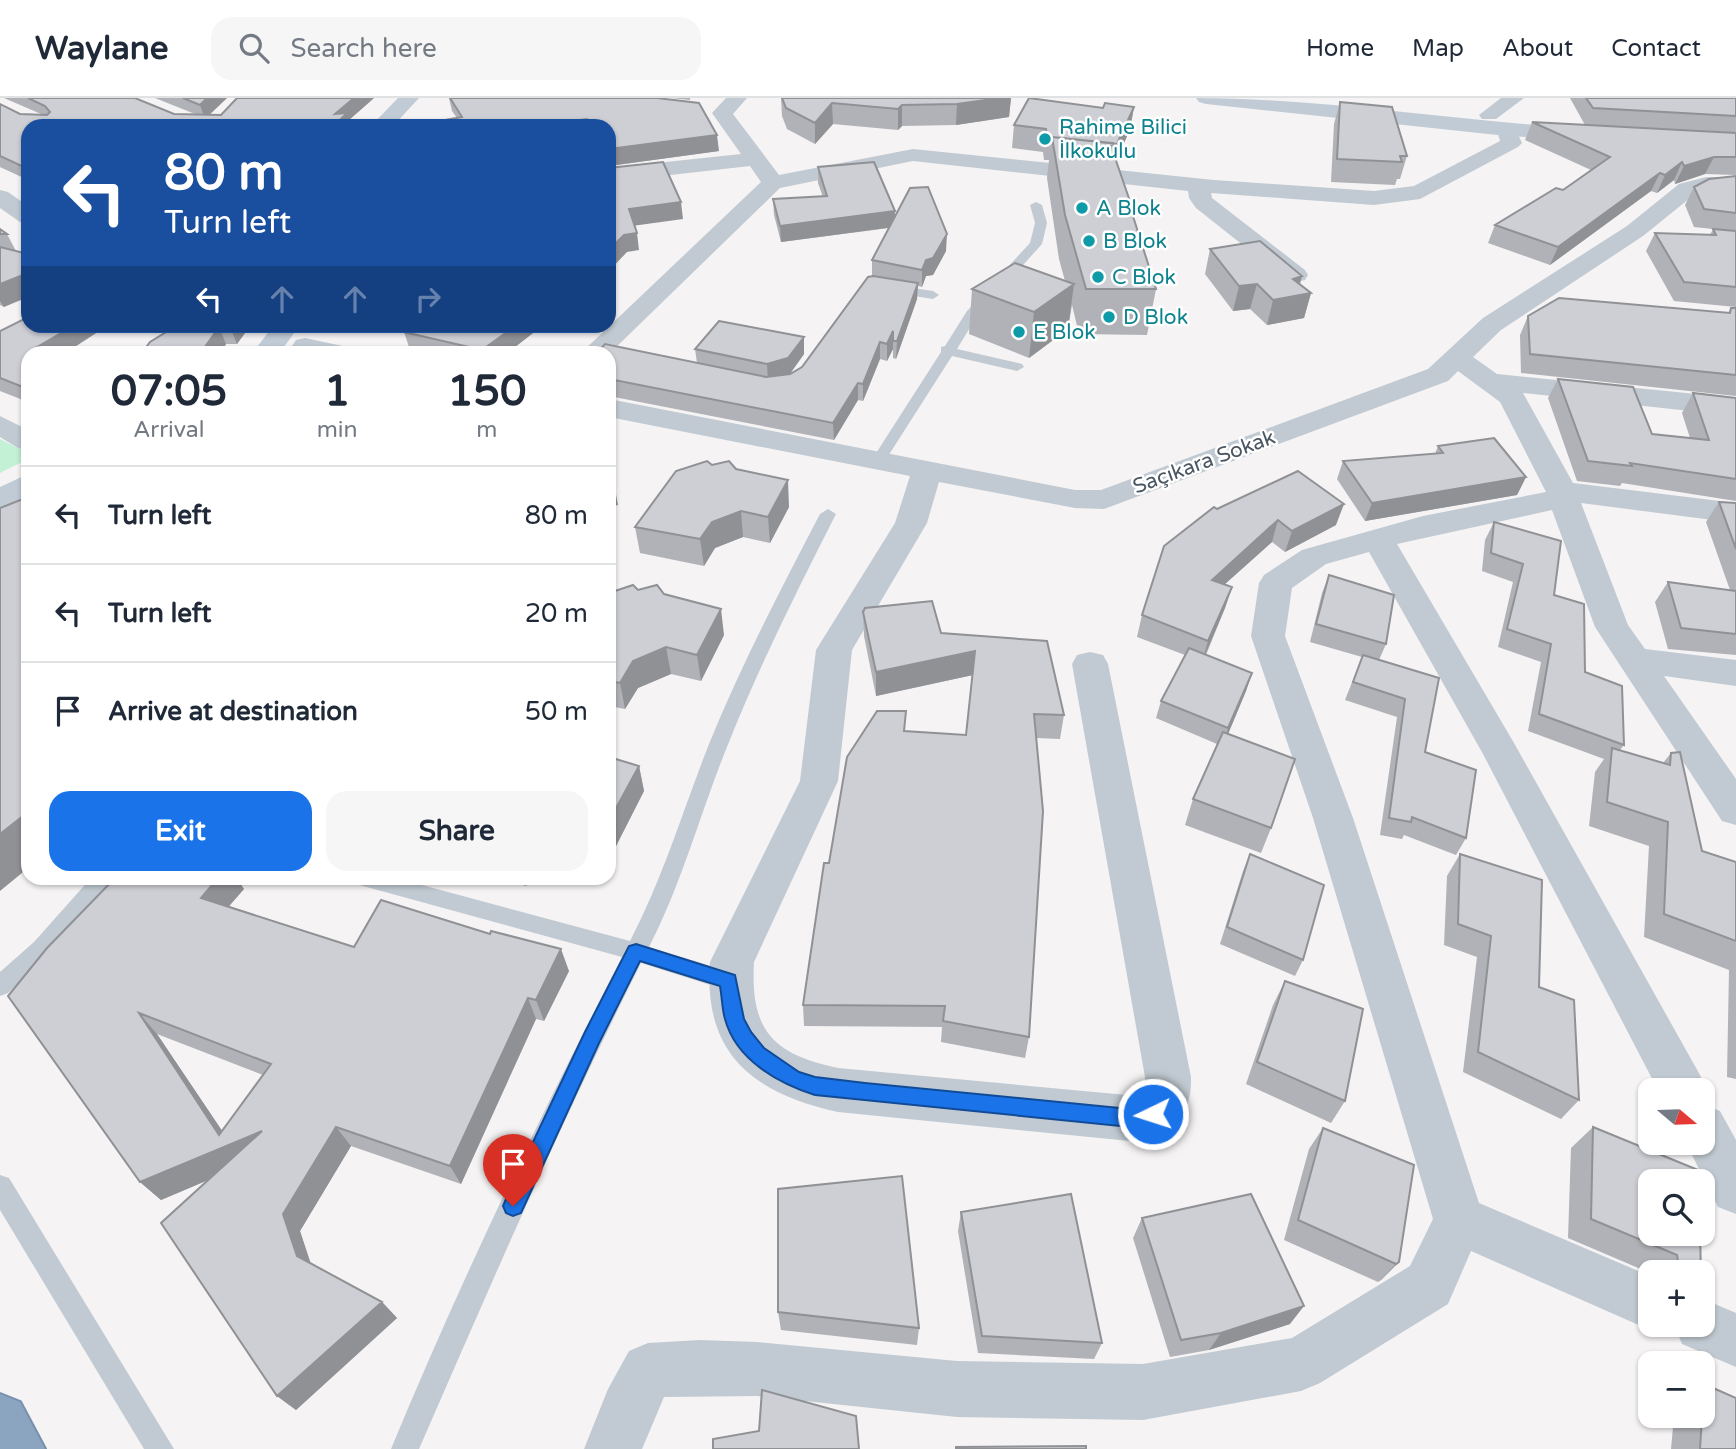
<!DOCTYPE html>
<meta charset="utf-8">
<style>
body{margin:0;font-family:"Varela Round",sans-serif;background:#f6f6f7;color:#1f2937;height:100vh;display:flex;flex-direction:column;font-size:26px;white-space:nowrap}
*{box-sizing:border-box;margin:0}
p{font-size:23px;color:#747a83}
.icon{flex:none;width:38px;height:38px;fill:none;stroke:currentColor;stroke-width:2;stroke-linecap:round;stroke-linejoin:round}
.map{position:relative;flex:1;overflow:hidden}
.panel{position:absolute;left:21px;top:248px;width:595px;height:539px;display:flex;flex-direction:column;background:#fff;border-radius:21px;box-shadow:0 2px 5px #0004}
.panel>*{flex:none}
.banner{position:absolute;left:21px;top:21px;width:595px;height:214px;border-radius:21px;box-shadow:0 2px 5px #0004;background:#1a4fa0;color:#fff;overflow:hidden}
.needle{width:46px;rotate:109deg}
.fabs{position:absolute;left:1638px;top:980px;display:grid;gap:14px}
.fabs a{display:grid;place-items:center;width:77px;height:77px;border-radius:14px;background:#fff;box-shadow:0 2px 5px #0004;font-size:35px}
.pin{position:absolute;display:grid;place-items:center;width:60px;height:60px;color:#fff;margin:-72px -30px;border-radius:50% 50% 50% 0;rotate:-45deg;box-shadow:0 0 7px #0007}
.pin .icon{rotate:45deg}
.me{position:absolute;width:77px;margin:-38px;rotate:266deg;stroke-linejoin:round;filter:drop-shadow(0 0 5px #0008)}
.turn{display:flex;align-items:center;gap:24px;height:147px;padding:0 28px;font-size:32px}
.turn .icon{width:91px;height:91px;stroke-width:2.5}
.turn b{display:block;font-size:49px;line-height:60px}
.lanes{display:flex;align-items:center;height:66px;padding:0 28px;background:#0003;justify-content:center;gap:35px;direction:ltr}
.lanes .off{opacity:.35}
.eta{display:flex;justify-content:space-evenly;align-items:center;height:119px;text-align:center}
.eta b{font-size:42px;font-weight:700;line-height:49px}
.cta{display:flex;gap:14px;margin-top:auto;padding:14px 28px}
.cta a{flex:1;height:80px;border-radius:21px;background:#1a73e8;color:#fff;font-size:28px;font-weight:700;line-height:80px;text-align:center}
.cta a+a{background:#f6f6f7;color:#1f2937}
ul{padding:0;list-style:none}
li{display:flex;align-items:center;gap:21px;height:98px;padding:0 28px;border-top:2px solid #e0e1e3}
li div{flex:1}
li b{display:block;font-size:26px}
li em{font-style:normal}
header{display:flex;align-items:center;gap:42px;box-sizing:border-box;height:98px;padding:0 35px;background:#fff;border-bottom:2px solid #e0e1e3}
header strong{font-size:33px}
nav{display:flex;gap:38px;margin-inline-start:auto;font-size:24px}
.search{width:490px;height:63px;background:#f6f6f7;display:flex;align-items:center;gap:18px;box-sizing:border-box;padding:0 24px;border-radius:21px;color:#747a83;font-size:26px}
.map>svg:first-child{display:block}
.green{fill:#c3f1d5}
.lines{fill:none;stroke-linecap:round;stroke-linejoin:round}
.highway-casing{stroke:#7690ad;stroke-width:4}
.lane{fill:#c1cad2;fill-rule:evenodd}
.street{fill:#c1cad2;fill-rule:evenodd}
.secondary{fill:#c1cbd6;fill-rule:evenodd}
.highway{fill:#8ba5c1;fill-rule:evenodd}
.wall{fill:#b0b2b7;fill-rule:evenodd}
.shaded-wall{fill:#909195}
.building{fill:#cdcfd5;stroke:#909195;stroke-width:2;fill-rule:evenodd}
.route{fill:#1a73e8;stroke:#114b97;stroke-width:2}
.culture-dot{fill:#0f9aa8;stroke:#fff;stroke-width:2.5}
.labels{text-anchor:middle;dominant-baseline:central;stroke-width:5;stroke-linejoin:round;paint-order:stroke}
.far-culture-label{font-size:21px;fill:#0d838f;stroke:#fff;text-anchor:start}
.far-street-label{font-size:21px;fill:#4a5661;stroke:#fff}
</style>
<header>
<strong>Waylane</strong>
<div class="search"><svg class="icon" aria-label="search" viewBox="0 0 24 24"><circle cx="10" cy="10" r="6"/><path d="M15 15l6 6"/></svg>Search here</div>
<nav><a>Home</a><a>Map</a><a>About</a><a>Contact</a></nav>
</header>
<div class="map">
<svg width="1736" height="1351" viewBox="0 0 1736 1351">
<rect width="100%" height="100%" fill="#f5f3f3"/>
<path class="green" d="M0,341L28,355V361L0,375Z"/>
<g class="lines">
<defs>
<path id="highway" d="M0,1296L20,1304L45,1351H0Z"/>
</defs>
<use href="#highway" class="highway-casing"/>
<path class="lane" d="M1036,104L1042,107L1047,125L1042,146L977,218L957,251L1022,266L1024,269L1017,273L952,258L883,366H873L871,363L941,254V249L945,248L967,213L1030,145L1035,125L1030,107Z
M893,187L933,193L939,197L933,201L889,194L887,191Z
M828,411L836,416C798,491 760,566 729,644C701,712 683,783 649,849L737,876L740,883L737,890L729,893L641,865C561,1024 490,1188 419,1351H391C460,1184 539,1020 622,859L363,788L356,786L353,780H396L630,843C663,780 683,712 709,646C741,567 781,491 820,416Z
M91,780H114L50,856L8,895L0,898V874L34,844Z
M0,1077L9,1080L174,1351H144L0,1112Z"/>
<path class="street" d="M726,0H747L733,16L779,77L913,51L1214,82L1374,93L1414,88L1500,43L1497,32L1500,28H1514L1522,45L1518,49L1420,101L1374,107L1211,95L1212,100L1305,172L1308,177L1305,182L1296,184L1287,182L1196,110L1189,100L1188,93L913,63L780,90L609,256H580L761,84L750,68L609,84V70L741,56L712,15Z
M1501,0H1524L1496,21H1482L1479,17Z
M1706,79H1736V93H1707L1695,96L1643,138L1501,232L1473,259L1497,276L1736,300V318L1523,295L1573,385L1736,405V425L1581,405L1628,527L1645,551L1736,562V588L1664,578L1736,681V727L1722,723L1595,529L1552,412L1397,446L1514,645L1700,977L1707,992L1703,1001V992H1658L1483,656L1369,454L1326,466L1292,490L1285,538L1353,720L1479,1105L1650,1178V1227H1662L1650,1232L1471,1153L1448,1206L1320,1285L1301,1293L1143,1322L957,1319L757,1298L664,1299L642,1351H584L608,1291L629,1253L648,1245L700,1242L757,1244L957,1263L1143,1266L1292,1240L1410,1168L1433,1121L1313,720L1251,538L1259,485L1264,477L1302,452L1423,418L1546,394L1500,304L1458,273L1448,283L1104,411L1075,410L939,384L927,425L852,552L838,683L754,864C750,932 772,956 838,970L1137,998L1144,992L1145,979L1072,566L1077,557L1090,554L1103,557L1108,566L1191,979C1192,1018 1173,1031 1140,1044L838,1014C754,995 703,957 710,864L800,683L816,552L895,425L910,378L609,319V301L1075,392H1101L1428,271L1483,220L1627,128L1679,86Z
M0,92L8,94L28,108V126L20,124L0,110Z
M305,240L352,250L355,256L296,254L292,248L296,242Z
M0,318L28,332V353L18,350L0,339Z
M1703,1006L1720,1013L1736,1042V1116L1718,1109L1686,1045H1703Z
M1703,1201L1736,1215V1269L1682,1246L1674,1227H1703Z"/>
<path class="secondary" d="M398,0H419L393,28H371Z
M1196,0C1324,0 1452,23 1580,30L1587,32L1590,36L1587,40L1580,42L1507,38L1206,6L1199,4Z
M273,228H299L279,256H252Z
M28,376V398L11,409L0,411V389Z"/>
<use href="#highway" class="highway"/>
</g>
<path class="wall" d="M4,0H135L174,16H195L155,0H227L210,16L221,17L237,0H374L349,22L28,28V82L0,69V6L20,16H41Z
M449,0H657L719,53L609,68V28H446L445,22L457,20L452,13Z
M671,0H690V2Z
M781,0H1011L1009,19L956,27L902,28L898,32L833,26L815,46L787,31L782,18Z
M1570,0H1736V77L1705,76L1675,86L1674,82L1657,95L1651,93L1550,167L1488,145L1495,127L1563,92L1591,72L1525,42L1532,24L1585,27Z
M1340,4L1407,58L1400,81H1397L1395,87L1331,84L1334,26Z
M1134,9L1130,31L1116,64L1134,115L1133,120L1156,191L1147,237L1079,236L1072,207L1068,231L1029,260L969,236L972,191L1065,183L1059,161L1047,80L1049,62H1044L1043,54L1012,50L1014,27L1103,10Z
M818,69L895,113V120L946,153L933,177L926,178L922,189L918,188L917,201L896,261L893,260V251L887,263L880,261L863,303L858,302L834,342L609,298V256L697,265L695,251L804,256L790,276L802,269L872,178V162L889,130L781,144L774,117L773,101L823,99L818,85Z
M1736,78V209L1674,203L1646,153L1655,135L1710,137L1713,131L1694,129L1685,107L1694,89Z
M0,131L7,136L16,153L4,209L0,207Z
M1210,151L1300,186L1311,195L1304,220L1267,227L1250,211L1233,213L1205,176Z
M1731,210H1736V298L1521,275L1520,237L1528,218L1728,215Z
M28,228H118L113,230L107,228L28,256V304L0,293V233Z
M176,228H250L237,246H226L220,256H141Z
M542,228L506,256H424L410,252L404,234Z
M1558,281L1652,336L1690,340L1682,315L1693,295L1736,300V403L1622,385L1620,388L1577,383L1548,300Z
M1438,348L1526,379L1517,397L1365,423L1337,381L1343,363L1435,356Z
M712,367L736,371L789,409L770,445L743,439L715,450L704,468L640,455L635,429Z
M1719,404L1736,405V557L1668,551L1655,504L1668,484L1730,492L1706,424Z
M1217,411L1336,427L1285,454L1272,444L1225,486L1232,489L1225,510L1206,557L1252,575L1246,593L1228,636L1271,730L1261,755L1185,727L1193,701L1217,646L1156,620L1161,603L1185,557L1137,539L1142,517Z
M1494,424L1554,497L1585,574L1624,647L1620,652L1663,665L1671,655L1702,753L1736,764V981L1727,979L1729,872L1644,839L1649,748L1589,728L1595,674L1604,661L1528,633L1541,564L1498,549L1513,484L1482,473L1485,442Z
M1329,477L1386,546L1379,562L1439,580L1425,654L1466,740L1456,757L1404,737L1402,741L1380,737L1397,619L1345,602L1362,559L1310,544L1322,495Z
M638,492L664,496L724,537L701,583L671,576L638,590L625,611L609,608V495Z
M863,514L941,535L1064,617L1060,641L1036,640L1029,939L1025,960L941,944L942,929L804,928L803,907L829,765L966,637L973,577L876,598L864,538Z
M609,659L639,668L644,693L614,752L609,750Z
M1250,756L1303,862L1295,878L1220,846L1243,773Z
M1460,756L1579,1002L1561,1021L1463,974L1477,859L1444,847L1447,778Z
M115,780L244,791L229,808L354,849L569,873L544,923L536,921L461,1086L351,1048L300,1133L310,1165L382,1204L397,1220L296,1312L277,1298L208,1082L161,1102L140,1084ZM157,936L263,977L222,1033Z
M498,780H531L526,788Z
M1285,883L1345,1003L1331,1025L1246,986L1273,907Z
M1593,1029L1701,1174H1650V1175L1568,1140L1571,1050Z
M1323,1030L1399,1164L1378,1184L1284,1142L1309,1051Z
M961,1114L1102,1245L1094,1261L978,1255L958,1133Z
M1142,1120L1290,1226L1209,1252L1170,1259L1133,1140Z
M778,1214L919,1230L917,1247L781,1232Z
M1704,1286L1736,1351H1671L1674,1318H1703V1287Z"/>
<path class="shaded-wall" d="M207,0H227L205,21L200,7Z
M354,0H374L349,22L351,28H334L335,16Z
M1000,0H1011L1009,19L956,27L957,6Z
M832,5L833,26L815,46V25Z
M902,7V28L898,32V11Z
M1134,9L1130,31L1114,69L1117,46Z
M587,21L588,28H529Z
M717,37L719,53L609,68V51Z
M1714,59L1705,76L1675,86L1684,68Z
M1682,64L1674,82L1657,95L1665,77Z
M1660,75L1651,93L1550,167L1558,149Z
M681,104L683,121L632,128L629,111Z
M895,113L894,129L781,144L780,128Z
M637,135L639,152L627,154L609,173V152L624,137Z
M947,136L946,153L933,177L926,178L922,189V172L926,162Z
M28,175V199L4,209L0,203V186Z
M1302,178L1297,198L1311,195L1304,220L1267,227L1273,202L1293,181Z
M918,185L917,201L896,261L897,243Z
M1074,186L1068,231L1029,260L1034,214Z
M1257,186L1250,211L1233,213L1239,188Z
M73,228H107L64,256H36L34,251Z
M231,228H250L237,246L230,229Z
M515,228H542L506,256H483L482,252Z
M219,229L226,246L220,256H200Z
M893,233V251L887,263V246Z
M804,239V256L789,277L768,283L767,266Z
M880,244V261L863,303V286Z
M858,285V302L834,342L833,325Z
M1526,379L1517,397L1365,423L1372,405Z
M613,381L618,407L609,409V382Z
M788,382L789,409L770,445L768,419Z
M1344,406L1336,427L1285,454L1292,433Z
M741,413L743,439L715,450L704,468L700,441L712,424Z
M1278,422L1272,444L1206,503L1212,482Z
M1232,489L1225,510L1202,564L1208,543Z
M721,511L724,537L701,583L697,557Z
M666,549L671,576L638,590L625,611L620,585L633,563Z
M975,553L973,577L876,598V574Z
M1252,575L1246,593L1223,648L1228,630Z
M639,668L644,693L614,752L609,733V723Z
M28,714V770L0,793V736Z
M218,780H237L244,791L217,822L201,800Z
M524,780H531L526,788Z
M561,851L569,873L544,923L536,902Z
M528,900L536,921L461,1086L450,1068Z
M139,915L157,936L231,1046L262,1033L279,1052L161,1102L140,1084L219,1037Z
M336,1029L351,1048L300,1133L314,1175L297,1158L283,1116Z
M1399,1164L1381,1182L1378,1184L1396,1166Z
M382,1204L397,1220L296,1312L277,1298Z
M1304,1208L1290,1226L1209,1252L1221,1235Z"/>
<path class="building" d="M28,0H135L174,16L221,17L237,0H354L335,16L347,15L334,28H28V71L0,58V6L20,16L47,17L50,14L45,8Z
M183,0H207L200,7Z
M450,0H657L699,5L717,37L609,51V28H589L587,21L529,28H448L445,22L462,19Z
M782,0H1000L957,6L902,7L898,11L832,5L815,25L786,10Z
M1029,0L1103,10L1105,5L1134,9L1117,46L1052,39V40L1047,39L1046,31L1014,27Z
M1586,0H1736V18L1593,10Z
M1340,4L1392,9L1407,58H1400L1402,64L1337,61Z
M1532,24L1736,35V59H1714L1684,68L1682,64L1665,77L1660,75L1558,149L1495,127L1556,90L1563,92L1610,59Z
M1052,39L1113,45L1111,48L1134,115H1132L1156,191H1086L1065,117Z
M663,64L681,104L629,111L637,135L624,137L609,152V70Z
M874,64L895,113L780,128L773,101L827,98L818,69Z
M1736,78V115L1704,111L1694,89L1709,81Z
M928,89L947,136L933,160L926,162L922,172L872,162L910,90Z
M0,131L7,136H0Z
M1713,131L1736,133V189L1684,184L1655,135L1716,137Z
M1260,143L1302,178L1293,181L1311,195L1273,202L1257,186L1239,188L1210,151Z
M0,149L28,156V175L0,186Z
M1015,165L1074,186L1034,214L972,191Z
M873,178L918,185L897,243H893V233L887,246L880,244L863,286L858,285L833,325L609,281V256H596L605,246L766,279L790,276L802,269L868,179Z
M1559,200L1730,215L1731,210H1736V277L1530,256L1528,218Z
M28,219V228H73L34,251L45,256H28V291L0,280V233Z
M719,223L804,239L788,260L767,266L695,251Z
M176,228H231L230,229H219L200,256H141L150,244Z
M415,228H515L482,252L404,234Z
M1558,281L1633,289L1652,336L1709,342L1693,295L1736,300V381L1630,365L1632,368L1588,363Z
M1494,340L1526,379L1372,405L1343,363L1443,355L1438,348Z
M707,363L712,367L729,363L736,371L788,382L768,419L741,413L712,424L700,441L635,429L676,373Z
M609,373L613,381L609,382Z
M1298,373L1344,406L1292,433L1278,422L1212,482L1232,489L1208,543L1142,517L1164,448L1214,409L1217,411Z
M28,399V714L0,736V410Z
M1719,404L1736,405V451Z
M1494,424L1561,443L1554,497L1584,506L1585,574L1622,588L1624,647L1539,616L1551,546L1507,531L1523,466L1491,455Z
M1329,477L1394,497L1386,546L1316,526Z
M1668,484L1736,493V536L1681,530Z
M633,487L638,492L657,487L664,496L721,511L697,557L666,549L633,563L620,585L609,583V495Z
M932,503L941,535L1047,543L1064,617L1034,616L1043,713L1029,939L943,923L945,908L803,907L824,765H829L847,659L877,613H906L904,633L966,637L975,553L876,574L863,514L865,510Z
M1189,550L1252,575L1228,630L1161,603Z
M1363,557L1439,580L1425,654L1476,672L1466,740L1412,719L1411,724L1389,720L1405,601L1353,584Z
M1223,634L1295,661L1271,730L1193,701Z
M1612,650L1670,667L1671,655L1680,654L1702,753L1736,764V843L1664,816L1668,724L1607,704Z
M609,659L639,668L609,723Z
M1250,756L1324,787L1303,862L1227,829Z
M1460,756L1542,782L1539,889L1574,902L1579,1002L1478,954L1491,838L1458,826Z
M115,780H218L201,800L354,849L381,802L490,836L491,833L561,851L536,902L528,900L450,1068L336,1029L283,1116L297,1158L382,1204L277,1298L161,1125L262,1033L140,1084L8,898L47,850ZM139,915L271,966L219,1037Z
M1285,883L1363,911L1345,1003L1257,964Z
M1593,1029L1698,1072V1083H1650V1136H1700L1701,1174H1687L1679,1170L1677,1157L1591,1121Z
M1323,1030L1414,1067L1399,1164L1396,1166L1298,1122Z
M902,1078L919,1230L778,1214V1091Z
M1071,1096L1102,1245L982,1238L961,1114Z
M1251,1096L1304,1208L1221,1235L1181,1242L1142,1120Z
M1704,1286L1736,1300V1351H1700Z
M762,1292L856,1318L859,1351H713V1341L759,1333Z
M1086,1348V1351H956V1349Z"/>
<path class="route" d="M636,846L735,877L744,921L751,934L764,950L799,974L815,979L865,985L1140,1012L1153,1007L1160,1010L1163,1016L1160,1023L1140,1030L815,997C778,985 736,962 725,921C722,911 722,899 720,888L640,863L599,945L521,1115L513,1118L506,1115L503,1108L506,1101L585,934L629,848Z"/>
<g class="culture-dot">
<circle cx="1045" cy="41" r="7"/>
<circle cx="1082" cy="110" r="7"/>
<circle cx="1089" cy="143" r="7"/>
<circle cx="1098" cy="179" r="7"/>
<circle cx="1109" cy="219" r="7"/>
<circle cx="1019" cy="234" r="7"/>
</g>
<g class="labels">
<g class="far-culture-label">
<text x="1059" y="29">Rahime Bilici<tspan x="1059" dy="24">İlkokulu</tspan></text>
<text x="1096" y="110">A Blok</text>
<text x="1103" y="143">B Blok</text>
<text x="1112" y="179">C Blok</text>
<text x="1123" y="219">D Blok</text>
<text x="1033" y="234">E Blok</text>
</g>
<g class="far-street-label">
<text transform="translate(1204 364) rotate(-20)">Saçıkara Sokak</text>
</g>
</g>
</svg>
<div class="fabs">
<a><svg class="needle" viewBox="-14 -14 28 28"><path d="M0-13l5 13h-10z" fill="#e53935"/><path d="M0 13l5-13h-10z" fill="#747a83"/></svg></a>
<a><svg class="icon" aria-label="search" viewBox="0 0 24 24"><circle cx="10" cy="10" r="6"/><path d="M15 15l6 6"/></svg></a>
<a>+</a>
<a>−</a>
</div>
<div class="pin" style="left:513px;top:1108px;background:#d93025"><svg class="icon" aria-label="arrive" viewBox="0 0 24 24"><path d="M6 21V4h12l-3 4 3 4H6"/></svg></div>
<svg class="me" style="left:1153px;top:1016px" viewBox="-20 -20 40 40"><circle r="17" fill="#1a73e8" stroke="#fff" stroke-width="3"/><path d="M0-11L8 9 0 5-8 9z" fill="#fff"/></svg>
<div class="banner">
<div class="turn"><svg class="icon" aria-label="left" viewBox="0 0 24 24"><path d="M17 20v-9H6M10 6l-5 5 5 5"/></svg><div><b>80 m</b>Turn left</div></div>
<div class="lanes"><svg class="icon" aria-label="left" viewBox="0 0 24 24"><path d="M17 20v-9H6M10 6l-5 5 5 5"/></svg><svg class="icon off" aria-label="ahead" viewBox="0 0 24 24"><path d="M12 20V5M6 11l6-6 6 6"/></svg><svg class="icon off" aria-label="ahead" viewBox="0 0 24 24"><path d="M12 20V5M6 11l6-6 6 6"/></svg><svg class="icon off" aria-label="right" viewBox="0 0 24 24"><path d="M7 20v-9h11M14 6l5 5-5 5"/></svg></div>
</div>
<section class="panel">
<div class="eta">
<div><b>07:05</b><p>Arrival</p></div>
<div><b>1</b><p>min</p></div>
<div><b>150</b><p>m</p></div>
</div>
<ul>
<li><svg class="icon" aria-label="left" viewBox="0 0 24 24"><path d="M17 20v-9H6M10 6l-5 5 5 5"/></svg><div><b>Turn left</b></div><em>80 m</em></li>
<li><svg class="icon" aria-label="left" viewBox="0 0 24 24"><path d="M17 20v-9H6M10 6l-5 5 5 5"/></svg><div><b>Turn left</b></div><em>20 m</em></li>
<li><svg class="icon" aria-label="arrive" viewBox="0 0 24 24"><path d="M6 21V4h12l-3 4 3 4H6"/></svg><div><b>Arrive at destination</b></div><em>50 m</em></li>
</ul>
<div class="cta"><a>Exit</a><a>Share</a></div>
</section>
</div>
